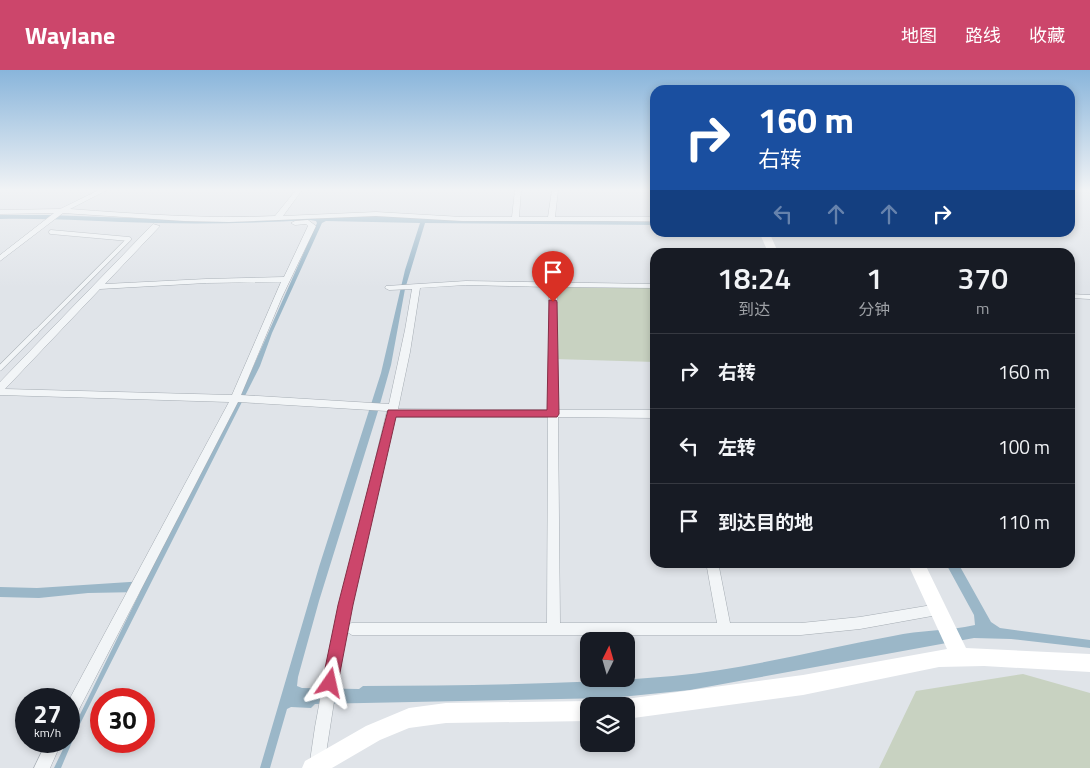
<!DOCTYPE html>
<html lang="zh">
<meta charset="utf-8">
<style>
body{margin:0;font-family:"Titillium Web","Noto Sans SC",sans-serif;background:#20242c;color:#f1f3f6;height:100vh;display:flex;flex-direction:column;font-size:19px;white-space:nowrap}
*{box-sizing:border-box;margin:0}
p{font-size:16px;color:#9ea1a6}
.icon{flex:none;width:28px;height:28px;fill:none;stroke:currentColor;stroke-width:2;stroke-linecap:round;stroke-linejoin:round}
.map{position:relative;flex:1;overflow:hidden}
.side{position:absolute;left:650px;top:178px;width:425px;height:320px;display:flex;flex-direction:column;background:#171b24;border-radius:15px;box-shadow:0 2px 8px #0003}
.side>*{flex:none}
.hud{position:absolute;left:650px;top:15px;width:425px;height:152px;border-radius:15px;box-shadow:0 2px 8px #0003;background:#1a4fa0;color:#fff;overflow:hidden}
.needle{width:32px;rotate:5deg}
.tools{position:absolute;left:580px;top:562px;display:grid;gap:10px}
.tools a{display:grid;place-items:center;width:55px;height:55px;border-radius:10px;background:#171b24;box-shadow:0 2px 8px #0003;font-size:25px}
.speed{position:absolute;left:15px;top:618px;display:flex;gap:10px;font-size:25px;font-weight:700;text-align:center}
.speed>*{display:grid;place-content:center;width:65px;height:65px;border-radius:50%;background:#171b24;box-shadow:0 2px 8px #0003;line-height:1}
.speed small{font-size:12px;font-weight:400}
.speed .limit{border:8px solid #d22;background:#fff;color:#111}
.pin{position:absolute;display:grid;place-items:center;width:42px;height:42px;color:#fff;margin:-51px -21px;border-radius:50% 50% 50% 0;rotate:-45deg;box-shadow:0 0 5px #0007}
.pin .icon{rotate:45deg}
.me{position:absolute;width:55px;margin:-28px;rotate:11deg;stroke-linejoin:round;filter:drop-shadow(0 0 4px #0008)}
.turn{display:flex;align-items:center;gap:18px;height:105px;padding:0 25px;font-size:22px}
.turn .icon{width:65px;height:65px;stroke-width:2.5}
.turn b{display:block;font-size:35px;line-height:42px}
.lanes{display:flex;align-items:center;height:48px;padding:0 25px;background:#0003;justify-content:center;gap:25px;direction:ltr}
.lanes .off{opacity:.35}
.eta{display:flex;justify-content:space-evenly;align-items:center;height:85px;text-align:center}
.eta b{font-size:30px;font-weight:600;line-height:35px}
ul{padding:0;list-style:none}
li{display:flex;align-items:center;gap:15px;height:75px;padding:0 25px;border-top:1px solid #363941}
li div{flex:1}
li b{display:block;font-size:19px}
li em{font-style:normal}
header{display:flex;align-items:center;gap:30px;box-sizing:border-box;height:70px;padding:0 25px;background:#cc466b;color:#fff}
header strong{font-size:24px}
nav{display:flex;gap:28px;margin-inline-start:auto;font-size:18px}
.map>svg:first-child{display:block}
.green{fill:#c8d2c1}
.water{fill:#9bb7c8}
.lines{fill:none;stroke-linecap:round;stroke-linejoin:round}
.lane-far1-casing{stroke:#a5acb3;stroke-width:5}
.lane-casing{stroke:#a5acb3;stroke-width:6}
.street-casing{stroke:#a5acb3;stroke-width:1}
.lane-far1{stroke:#f2f5f7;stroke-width:4}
.lane{stroke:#f2f5f7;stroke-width:5}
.street{fill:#f2f5f7;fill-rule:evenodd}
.secondary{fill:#fff;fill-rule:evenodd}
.route{fill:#cc466b;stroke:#852e46}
</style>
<header>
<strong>Waylane</strong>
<nav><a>地图</a><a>路线</a><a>收藏</a></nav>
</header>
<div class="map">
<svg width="1090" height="698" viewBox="0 0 1090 698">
<rect width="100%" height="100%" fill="#e0e4e9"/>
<path class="green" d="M554,216L655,218V292L554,289Z
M1023,604L1090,623V698H879L916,621Z"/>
<path class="water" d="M0,145H49L216,151L371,146L655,152V155L425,153L405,219L391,295L378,341L319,531L298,607L297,616L302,618L359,619L363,616C466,615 570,615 673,606C747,599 820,579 893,566C920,560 948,561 975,555L974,545L945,492L958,493L991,552L1000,558L1090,570V578L1011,569L974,568L690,620L611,628L315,634L311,638L291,637L287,639L270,698H260L319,497L381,303L405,200L420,153L326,151L322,153L272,263L260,296L78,658L61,698H54L67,671H69V667L140,522L88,523L39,528L0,527V517L37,518L145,511L233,342L317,153L316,151L310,150C259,153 208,154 157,153C104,152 52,148 0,149Z"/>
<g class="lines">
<defs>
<path id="lane-far1" d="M35,263L129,169L51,162"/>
<path id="lane" d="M0,298L36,262"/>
<path id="street" d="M99,120H107L70,139C138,144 206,149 275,146L296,120H302L283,146L376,142L462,147H512L515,120H521L519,147H548L552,120H558L555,147H655V151H462L376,146L229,152L184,151L63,143L0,191V185L54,143L0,144V140L60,139Z
M308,150L316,156L282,227L241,325L389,334L405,260L412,219L389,220L385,218L386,216L466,211L655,214V218L557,217L558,340H655V348L558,347L560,553H717L706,492H718L730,553H801L860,547L938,534L943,536L944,540L943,544L860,559L801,565H352L347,562L336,619L324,696L323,698H309L315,657L329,581L387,341L238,332L74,649L69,651V630L229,332L0,325V312L153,154L160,156L105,214L206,209L284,207L308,156L306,154L295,155L291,153L295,151ZM281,212L232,325L5,319L100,219L206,213ZM466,215L549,217L548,340L398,339L410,282L420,218ZM396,347H548L547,553H352L348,554Z
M1070,224L1090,225V229L1070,228Z
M47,671H62L50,698H34Z"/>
</defs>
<use href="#lane-far1" class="lane-far1-casing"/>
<use href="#lane" class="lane-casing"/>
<use href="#street" class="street-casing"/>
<use href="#lane-far1" class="lane-far1"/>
<use href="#lane" class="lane"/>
<use href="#street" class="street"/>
<path class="secondary" d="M759,162H769L778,182H768Z
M907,492H924L966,578L1090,584V602L984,596L939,597L803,625L626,649V636H617L619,632L626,629L803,605L947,579Z
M589,631L597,636H589V651L446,653L409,658L380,670L332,698H302L305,691L366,656L409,638L446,633Z"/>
</g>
<linearGradient id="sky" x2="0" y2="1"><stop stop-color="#89b5db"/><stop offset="0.55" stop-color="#f1f3f5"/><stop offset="1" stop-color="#f1f3f5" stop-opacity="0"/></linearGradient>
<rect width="1090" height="218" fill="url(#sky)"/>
<path class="route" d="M549,230H556L557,232L559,344L557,347H396L353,535L338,613L336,618L330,621L325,618L322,613L338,535L388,340H547Z"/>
</svg>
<div class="tools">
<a><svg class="needle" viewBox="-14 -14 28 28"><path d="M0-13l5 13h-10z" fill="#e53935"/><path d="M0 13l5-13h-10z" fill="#9ea1a6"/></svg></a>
<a><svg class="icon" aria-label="layers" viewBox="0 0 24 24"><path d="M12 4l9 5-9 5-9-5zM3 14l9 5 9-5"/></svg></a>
</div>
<div class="speed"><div>27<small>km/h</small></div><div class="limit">30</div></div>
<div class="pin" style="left:553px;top:232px;background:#d93025"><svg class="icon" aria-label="arrive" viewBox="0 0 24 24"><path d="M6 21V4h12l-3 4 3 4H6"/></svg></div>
<svg class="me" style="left:330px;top:613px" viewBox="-20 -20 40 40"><path d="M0-17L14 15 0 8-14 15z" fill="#cc466b" stroke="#fff" stroke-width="4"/></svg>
<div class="hud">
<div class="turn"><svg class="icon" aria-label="right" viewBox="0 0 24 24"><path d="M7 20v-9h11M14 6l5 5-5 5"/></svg><div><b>160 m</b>右转</div></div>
<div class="lanes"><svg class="icon off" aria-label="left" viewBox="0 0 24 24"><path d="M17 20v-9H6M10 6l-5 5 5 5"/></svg><svg class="icon off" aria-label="ahead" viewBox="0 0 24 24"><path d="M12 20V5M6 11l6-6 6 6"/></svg><svg class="icon off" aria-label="ahead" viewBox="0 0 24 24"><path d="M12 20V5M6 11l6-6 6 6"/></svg><svg class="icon" aria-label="right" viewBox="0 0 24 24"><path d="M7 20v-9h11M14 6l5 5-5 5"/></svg></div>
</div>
<section class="side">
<div class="eta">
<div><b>18:24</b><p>到达</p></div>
<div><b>1</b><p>分钟</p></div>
<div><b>370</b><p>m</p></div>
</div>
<ul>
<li><svg class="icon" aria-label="right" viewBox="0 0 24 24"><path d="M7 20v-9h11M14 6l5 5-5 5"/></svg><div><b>右转</b></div><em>160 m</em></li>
<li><svg class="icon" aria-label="left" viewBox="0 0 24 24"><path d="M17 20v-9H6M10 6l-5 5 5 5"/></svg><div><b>左转</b></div><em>100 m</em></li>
<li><svg class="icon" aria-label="arrive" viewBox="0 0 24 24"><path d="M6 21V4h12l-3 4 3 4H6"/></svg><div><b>到达目的地</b></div><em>110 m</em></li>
</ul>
</section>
</div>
